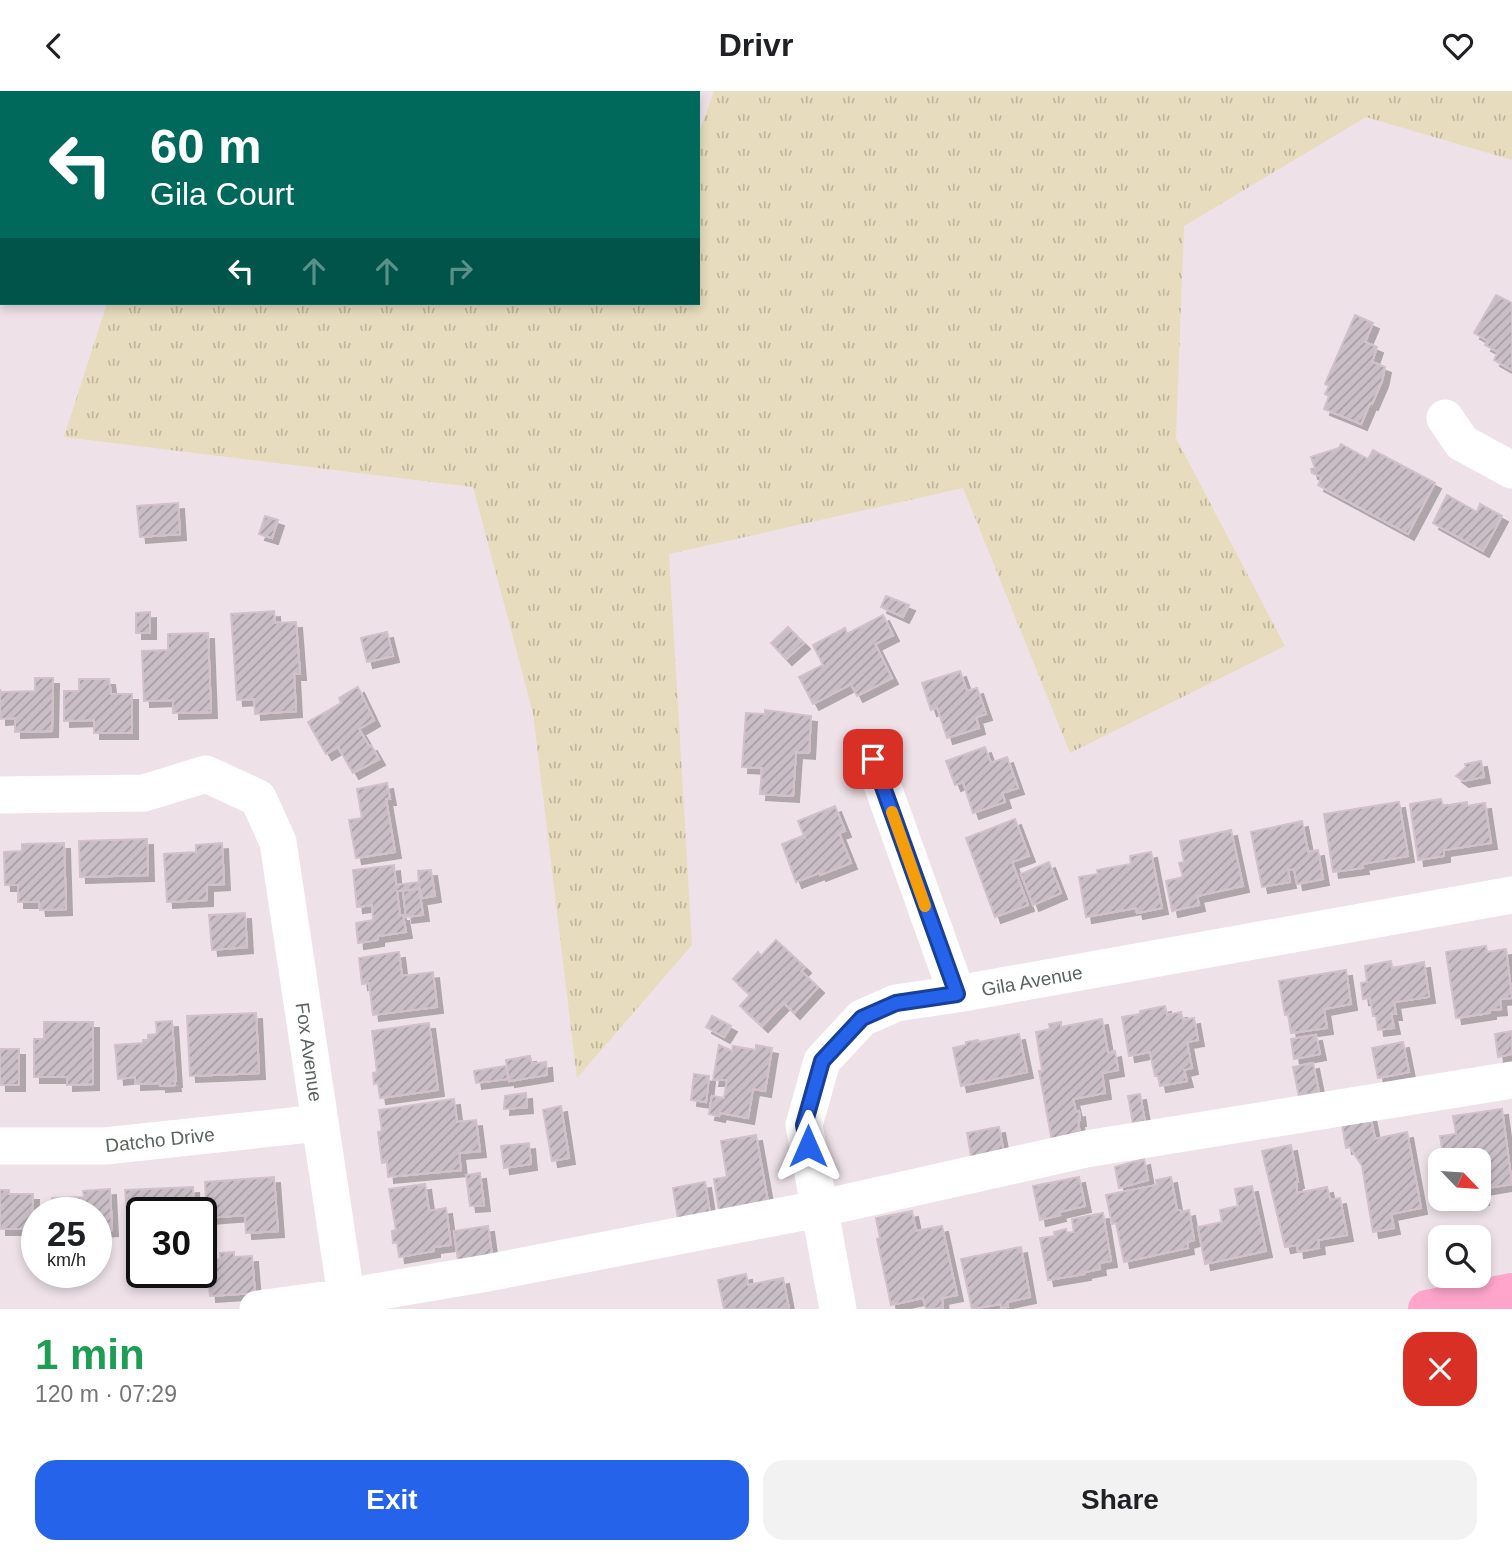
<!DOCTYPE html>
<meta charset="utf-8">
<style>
body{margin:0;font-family:Arial,sans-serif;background:#f2f2f2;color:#202124;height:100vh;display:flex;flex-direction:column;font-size:26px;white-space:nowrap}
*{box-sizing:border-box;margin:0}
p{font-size:23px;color:#757577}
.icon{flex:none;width:38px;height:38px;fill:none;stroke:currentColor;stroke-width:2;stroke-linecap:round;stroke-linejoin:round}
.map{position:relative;height:1218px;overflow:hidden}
.side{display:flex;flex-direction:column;background:#fff;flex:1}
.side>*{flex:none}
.guide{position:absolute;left:0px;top:0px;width:700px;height:214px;box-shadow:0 4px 10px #0003;background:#00695c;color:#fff;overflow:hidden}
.needle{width:46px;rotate:115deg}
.controls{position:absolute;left:1428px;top:1057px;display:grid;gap:14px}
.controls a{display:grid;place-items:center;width:63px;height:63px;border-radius:14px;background:#fff;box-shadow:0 4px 10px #0003;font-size:35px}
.speed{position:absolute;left:21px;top:1106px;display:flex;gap:14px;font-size:35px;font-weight:700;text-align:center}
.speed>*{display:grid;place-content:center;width:91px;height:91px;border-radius:50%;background:#fff;box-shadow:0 4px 10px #0003;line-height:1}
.speed small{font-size:18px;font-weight:400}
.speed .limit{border:4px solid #111;border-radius:10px;background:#fff;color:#111}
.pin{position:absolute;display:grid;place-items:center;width:60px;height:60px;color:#fff;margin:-30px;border-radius:14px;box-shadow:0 4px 10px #0006}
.me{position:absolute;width:77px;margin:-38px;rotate:0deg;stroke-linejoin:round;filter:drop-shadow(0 0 5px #0008)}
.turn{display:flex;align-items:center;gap:24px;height:147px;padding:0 35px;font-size:32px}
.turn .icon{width:91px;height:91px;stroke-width:2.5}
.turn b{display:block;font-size:49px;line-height:60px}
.lanes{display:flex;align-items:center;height:66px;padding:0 35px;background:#0003;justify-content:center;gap:35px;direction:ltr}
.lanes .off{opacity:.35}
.round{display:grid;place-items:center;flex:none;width:74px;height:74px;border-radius:21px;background:#f2f2f2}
.headline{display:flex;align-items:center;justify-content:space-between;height:119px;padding:0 35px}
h1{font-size:42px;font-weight:600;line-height:52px;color:#1e9e55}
.primary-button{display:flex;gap:14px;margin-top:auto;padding:14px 35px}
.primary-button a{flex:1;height:80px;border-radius:21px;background:#2563eb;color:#fff;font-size:28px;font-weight:600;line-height:80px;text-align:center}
.primary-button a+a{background:#f2f2f2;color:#202124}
header{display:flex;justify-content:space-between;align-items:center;height:91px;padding:0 35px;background:#fff;font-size:32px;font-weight:600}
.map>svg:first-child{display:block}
.grass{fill:url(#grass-tufts)}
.building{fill:url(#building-hatch);stroke:#d3c0cb;stroke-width:2;filter:url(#shadow)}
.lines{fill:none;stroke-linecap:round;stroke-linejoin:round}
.minor{stroke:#fff;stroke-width:37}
.major{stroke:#ffa5cc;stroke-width:38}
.route-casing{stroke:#184099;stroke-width:18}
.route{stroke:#2563eb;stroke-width:12}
.slow{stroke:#f59e0b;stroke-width:12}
.labels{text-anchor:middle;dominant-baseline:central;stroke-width:5;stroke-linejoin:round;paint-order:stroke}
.street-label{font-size:19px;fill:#5a635d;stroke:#fff}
</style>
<header><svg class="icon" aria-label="back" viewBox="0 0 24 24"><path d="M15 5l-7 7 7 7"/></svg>Drivr<svg class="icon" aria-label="heart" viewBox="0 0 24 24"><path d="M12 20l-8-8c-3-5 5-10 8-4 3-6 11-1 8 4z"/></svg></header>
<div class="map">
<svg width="1512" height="1218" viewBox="0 0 1512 1218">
<defs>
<pattern id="grass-tufts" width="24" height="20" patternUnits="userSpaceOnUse" patternTransform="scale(1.75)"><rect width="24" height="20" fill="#e7dcbd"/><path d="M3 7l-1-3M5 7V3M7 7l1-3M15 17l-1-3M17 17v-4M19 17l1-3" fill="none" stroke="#beb69d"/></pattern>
<pattern id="building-hatch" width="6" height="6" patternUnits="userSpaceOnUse" patternTransform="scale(1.75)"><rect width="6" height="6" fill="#c9bec5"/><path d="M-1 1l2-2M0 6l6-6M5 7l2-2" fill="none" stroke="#a69ea3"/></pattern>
<filter id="shadow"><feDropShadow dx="6" dy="6" stdDeviation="0" flood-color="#0004"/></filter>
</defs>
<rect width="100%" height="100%" fill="#eee2e8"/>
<path class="grass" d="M714,0H1512V69L1366,26L1184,135L1176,347L1285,555L1070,662L963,397L669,463L692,854L577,987L533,622L473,396L64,346L107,212H698V44Z"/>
<path class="building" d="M248,0H305L307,2H249Z
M393,0H424L423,2Z
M433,0H512L432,2Z
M532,0H617L618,2H533Z
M2,81V135L0,132Z
M1496,204L1512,212V279L1494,269L1498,261L1485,254L1488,250L1474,242Z
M1355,224L1373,232L1365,251L1377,256L1372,271L1385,276L1382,290L1372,313L1370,312L1361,333L1324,318L1329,305L1325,303L1329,295L1325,293Z
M1341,353L1368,368L1373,359L1435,392L1408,443L1318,394L1322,386L1312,382L1311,378L1315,377L1311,366L1339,357Z
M1447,404L1477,421L1480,413L1502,425L1483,460L1433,432Z
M178,412L180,443L140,446L137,415Z
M265,425L278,429L272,447L259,443Z
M886,505L909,514L903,526L881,516Z
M274,520L275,532L296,531L300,583H294L296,620L255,623L254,608L237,609L231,523Z
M150,521V542H136V522Z
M883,524L893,544L875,553L892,587L857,605L851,593L813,613L799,586L823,574L813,554L845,537L847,543Z
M788,536L804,552L786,568L771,552Z
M387,541L393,565L367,571L361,547Z
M208,542L211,621L173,622V609L144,610L142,560L168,559V543Z
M960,580L967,600L977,597L986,623L976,626L979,637L947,647L937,616L931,619L922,592Z
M35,587H53L52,640L15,641V627L0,628V598L1,601L35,600Z
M79,588H109L111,603H132V642H94V629L64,630V600H79Z
M358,596L374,629L359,638L369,655L371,654L379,668L353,682L338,656L326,663L308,631L341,612L339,607Z
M765,619L811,625L809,662L796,661L793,705L760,703L762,677L742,676L746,622L765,623Z
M985,656L991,672L1007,666L1018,697L1002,702L1005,711L973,722L963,691L955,694L946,670Z
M1481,670L1484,686L1463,690L1456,685L1466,676L1465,673Z
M387,692L390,708H386L395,761L356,767L349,729L362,727L357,698Z
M1441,708L1443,715L1467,711V715L1485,712L1491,752L1444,759V765L1418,769L1410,713Z
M1399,711L1408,765L1362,773L1363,777L1333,781L1324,723Z
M835,715L845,740L839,742L851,772L820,784L819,782L796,791L782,753L802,745L805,747L798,730Z
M1015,728L1029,765L1012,771L1028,814L995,826L966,747Z
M1302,730L1308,761L1318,759L1323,788L1297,793L1294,778L1288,779L1290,791L1262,796L1251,741Z
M1231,739L1243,795L1197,805L1199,814L1172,820L1166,790L1183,786L1179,772L1184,771L1180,750Z
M147,748L148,784L80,786L79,750Z
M64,752L66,818L40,819L39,811H18V794H5L4,761L22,760V753Z
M222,752L224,793L207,794V809L167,811L164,763L196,761V754Z
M1151,761L1162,817L1137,822L1136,817L1086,826L1079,786L1098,783L1097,779L1131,773L1130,765Z
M1049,771L1061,802L1033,814L1021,783Z
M394,774L396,794L419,791L418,780L431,779L435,805L422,807L420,797L397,800L400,824H403L406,841L378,845V849L358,852L356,832L373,829L372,814L357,816L353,779Z
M419,798L423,824L406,826L403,800Z
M245,822L247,856L212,859L209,824Z
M776,849L805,876L801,880L818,896L794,922L784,912L762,935L740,915L750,904L733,888L758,861L761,865Z
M1486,855L1487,861L1506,858L1512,907L1500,908L1501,918L1490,919V922L1456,927L1446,861Z
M399,861L402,885L433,881L437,916L373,924L369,892L362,893L359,867Z
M1391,870L1392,877L1424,871L1429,906L1394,911L1396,923H1391L1394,937L1378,939L1376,925H1373L1370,907L1363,908L1361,892L1367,891L1365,875Z
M1346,879L1351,913L1324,918L1327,937L1291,942L1288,923L1285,924L1279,890Z
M1165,915L1167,924L1181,921L1183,929L1194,927L1198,949L1187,951L1192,977L1184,979L1187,990L1160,995L1158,985H1155L1150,961L1129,965L1122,926L1140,923V920Z
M256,922L259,982L190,985L187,925Z
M712,925L731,935L724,946L706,936Z
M1102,928L1108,962L1115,960L1118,979L1102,982L1105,1002L1073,1008L1076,1021L1079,1020L1080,1029H1078L1080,1045L1052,1050L1039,980L1042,979L1036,941L1050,938L1049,933L1061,931V936Z
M172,930L176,990H174L175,994L160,995V992L135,993V986L118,988L115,954L143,952V949H148V944L157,943L156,931Z
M44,931H93V993L67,994V986H34V948H44Z
M429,932L438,999L380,1007L378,992L374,993L373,982L377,981L372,940Z
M1512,940V963L1498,966L1495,943Z
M1019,943L1027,981L961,995L953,957L966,954V951L978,949L979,951Z
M1316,944L1320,963L1294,968L1291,948Z
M1403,951L1409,981L1378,987L1372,957Z
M719,954L732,960L733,955L756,959V954L772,957L765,1000L753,998L748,1027L720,1022L719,1025L709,1023L712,1005L724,1007L727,989H713Z
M0,958H19V994H0Z
M530,965L532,973L546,971L547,984L509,990L506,969Z
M1313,972L1319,1001L1299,1005L1293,976Z
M506,975L508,988L476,992L474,980Z
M694,983L709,985L706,1011L691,1009Z
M526,1002L527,1016L504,1018L505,1005Z
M1140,1003L1145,1031L1133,1033L1128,1005Z
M454,1008L457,1031L476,1029L480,1060L459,1062L461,1079L388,1086L387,1071L382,1072L378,1041L382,1040L379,1019Z
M561,1015L569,1067L552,1070L543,1019Z
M1502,1018L1512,1093L1482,1098L1483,1108L1464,1111L1463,1108H1479V1069H1444L1440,1045L1456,1043L1453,1025Z
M1370,1023L1375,1048L1407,1041L1421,1117L1391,1123L1394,1137L1373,1141L1362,1075L1350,1056L1346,1057L1341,1028Z
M999,1036L1004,1063L972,1070L967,1042Z
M756,1044L768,1111L719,1119L714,1088L727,1086L721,1050Z
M529,1052L531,1073L504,1077L501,1055Z
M1291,1054L1298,1091H1296L1297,1102L1327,1096L1330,1109L1340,1107L1347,1144L1318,1149L1319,1157L1298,1161L1297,1154L1285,1156L1262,1060Z
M1144,1068L1148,1089L1119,1097L1115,1076Z
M480,1082L484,1114L470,1115L466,1084Z
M274,1086L278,1140L246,1142L245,1124L207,1127L205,1091Z
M1079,1086L1085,1115L1059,1121L1060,1124L1040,1129L1033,1095Z
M1171,1086L1177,1119H1180L1181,1121L1189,1119L1194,1149L1187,1151L1188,1157L1124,1171L1116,1132L1112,1133L1106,1104L1157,1094L1156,1089Z
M705,1091L710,1122L678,1128L673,1097Z
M425,1093L429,1120L446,1117L451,1154L434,1156V1160L399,1166L397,1151L393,1152L392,1140L396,1139L389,1098Z
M1252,1095L1266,1160L1205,1173L1198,1136L1222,1131L1220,1119L1238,1115L1235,1098Z
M193,1096L194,1122H142V1152L130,1153L125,1099Z
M110,1098L112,1139L96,1140V1122H52V1107L84,1106L83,1100Z
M0,1099H9V1103H33L32,1138H0Z
M912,1120L916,1140L942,1135L957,1204L942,1207L943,1217L926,1218L923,1207L891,1214L877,1148L880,1147L876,1127Z
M1103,1122L1111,1170L1099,1172L1100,1178L1085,1181V1183L1048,1189L1040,1147L1055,1145L1054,1141L1066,1138L1067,1142L1074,1141L1072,1128Z
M488,1135L492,1164L458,1169L454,1140Z
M1021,1156L1030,1206L1007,1211L1008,1216L1001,1217V1213L972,1218L961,1168Z
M234,1161V1166L252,1165L255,1202L210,1205L207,1169L220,1168V1162Z
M746,1183L748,1194L783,1187L789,1218H724L718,1189Z"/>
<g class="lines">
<path class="minor" d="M59,2L66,0
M0,23H2
M1445,327L1462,352L1512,379
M873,668L957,903
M0,704L144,702L206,683L258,707L278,751L348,1218
M0,1055H105L319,1032
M258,1218L346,1206L487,1182L818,1118L1086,1058L1512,989
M838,1218L804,1034L822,970L862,927L896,912L957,903L1512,804"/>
<path class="major" d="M1427,1218L1512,1201"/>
</g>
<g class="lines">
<defs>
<path id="route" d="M808,1055L804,1034L822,970L862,927L896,912L957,903L873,668"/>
</defs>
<use href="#route" class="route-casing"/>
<use href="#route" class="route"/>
<path class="slow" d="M892,721L925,815"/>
</g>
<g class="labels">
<g class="street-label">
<text transform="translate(1032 890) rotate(-10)">Gila Avenue</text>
<text transform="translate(309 961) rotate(82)">Fox Avenue</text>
<text transform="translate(160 1049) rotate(-6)">Datcho Drive</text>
</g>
</g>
</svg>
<div class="controls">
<a><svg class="needle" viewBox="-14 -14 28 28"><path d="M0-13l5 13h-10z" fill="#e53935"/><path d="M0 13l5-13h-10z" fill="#757577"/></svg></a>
<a><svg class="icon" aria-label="search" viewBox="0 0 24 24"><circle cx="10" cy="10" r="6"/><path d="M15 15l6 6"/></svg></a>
</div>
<div class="speed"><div>25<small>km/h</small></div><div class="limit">30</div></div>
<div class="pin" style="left:873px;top:668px;background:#d93025"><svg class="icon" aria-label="arrive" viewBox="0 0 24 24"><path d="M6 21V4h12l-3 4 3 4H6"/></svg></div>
<svg class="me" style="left:808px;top:1055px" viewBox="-20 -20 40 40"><path d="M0-17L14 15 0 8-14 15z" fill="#2563eb" stroke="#fff" stroke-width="4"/></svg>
<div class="guide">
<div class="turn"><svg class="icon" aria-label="left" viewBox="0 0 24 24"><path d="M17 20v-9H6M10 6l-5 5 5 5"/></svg><div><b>60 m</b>Gila Court</div></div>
<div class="lanes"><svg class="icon" aria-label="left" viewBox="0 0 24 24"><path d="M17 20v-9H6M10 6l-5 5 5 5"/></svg><svg class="icon off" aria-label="ahead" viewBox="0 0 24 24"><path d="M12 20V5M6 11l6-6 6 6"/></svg><svg class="icon off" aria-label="ahead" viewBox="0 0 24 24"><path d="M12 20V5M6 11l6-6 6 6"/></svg><svg class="icon off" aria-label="right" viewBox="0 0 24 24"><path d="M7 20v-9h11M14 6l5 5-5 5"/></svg></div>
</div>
</div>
<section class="side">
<div class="headline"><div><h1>1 min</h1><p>120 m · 07:29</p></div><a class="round" style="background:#d93025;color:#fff"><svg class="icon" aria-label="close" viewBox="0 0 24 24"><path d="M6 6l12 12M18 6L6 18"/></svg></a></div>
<div class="primary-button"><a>Exit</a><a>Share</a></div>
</section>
